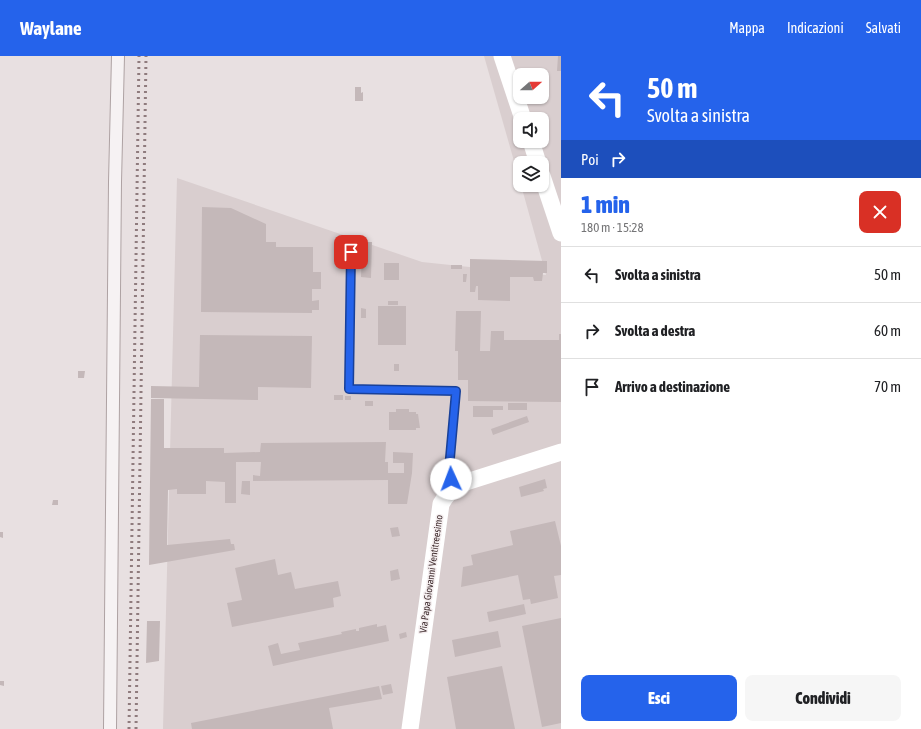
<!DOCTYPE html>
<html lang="it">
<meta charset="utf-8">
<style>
body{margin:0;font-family:"Asap Condensed",sans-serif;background:#f6f6f6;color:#202124;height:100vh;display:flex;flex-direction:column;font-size:15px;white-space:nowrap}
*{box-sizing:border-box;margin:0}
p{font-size:13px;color:#757577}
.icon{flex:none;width:22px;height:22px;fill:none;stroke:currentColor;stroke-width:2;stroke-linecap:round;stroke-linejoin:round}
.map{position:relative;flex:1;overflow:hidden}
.details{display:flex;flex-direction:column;background:#fff;width:360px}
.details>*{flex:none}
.banner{background:#2563eb;color:#fff;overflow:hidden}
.needle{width:26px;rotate:69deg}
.buttons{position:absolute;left:513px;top:12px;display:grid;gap:8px}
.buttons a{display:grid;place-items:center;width:36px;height:36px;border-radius:8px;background:#fff;box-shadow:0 1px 3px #0004;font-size:20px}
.pin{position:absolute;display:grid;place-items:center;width:34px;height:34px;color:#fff;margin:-17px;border-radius:8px;box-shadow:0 2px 6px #0006}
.me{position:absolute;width:44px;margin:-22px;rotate:358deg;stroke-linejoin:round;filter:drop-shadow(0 0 3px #0008)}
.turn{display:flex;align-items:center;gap:14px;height:84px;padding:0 20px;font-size:18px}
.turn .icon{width:52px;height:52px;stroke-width:2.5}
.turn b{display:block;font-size:28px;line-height:34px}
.then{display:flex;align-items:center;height:38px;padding:0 20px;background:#0003;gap:8px;font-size:15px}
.round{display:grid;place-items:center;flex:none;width:42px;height:42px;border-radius:8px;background:#f6f6f6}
.headline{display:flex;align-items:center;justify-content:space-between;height:68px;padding:0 20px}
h1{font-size:24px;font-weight:800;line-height:30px;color:#2563eb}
.primary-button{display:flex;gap:8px;margin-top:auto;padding:8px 20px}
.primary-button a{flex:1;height:46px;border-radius:8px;background:#2563eb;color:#fff;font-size:16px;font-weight:800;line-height:46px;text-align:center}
.primary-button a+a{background:#f6f6f6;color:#202124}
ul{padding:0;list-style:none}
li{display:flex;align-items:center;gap:12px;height:56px;padding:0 20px;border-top:1px solid #e0e0e0}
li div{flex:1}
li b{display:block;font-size:15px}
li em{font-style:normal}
header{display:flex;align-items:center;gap:24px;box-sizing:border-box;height:56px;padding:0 20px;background:#2563eb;color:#fff}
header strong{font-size:19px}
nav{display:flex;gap:22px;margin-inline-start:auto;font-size:14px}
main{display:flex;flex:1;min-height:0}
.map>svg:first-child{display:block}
.built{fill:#d9cecf;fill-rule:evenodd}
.building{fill:#c4b8b9}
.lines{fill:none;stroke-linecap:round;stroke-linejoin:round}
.lane-casing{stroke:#aea2a3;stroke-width:8}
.street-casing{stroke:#aea2a3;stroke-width:14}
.lane{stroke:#f6f2f3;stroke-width:6}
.street{stroke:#f6f2f3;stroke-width:12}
.secondary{stroke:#fff;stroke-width:17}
.rail{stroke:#8f7b7d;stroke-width:3;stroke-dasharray:2 4;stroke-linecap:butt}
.route-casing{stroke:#184099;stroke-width:10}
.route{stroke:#2563eb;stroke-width:7}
.labels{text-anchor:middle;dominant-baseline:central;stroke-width:3;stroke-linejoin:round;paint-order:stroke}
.street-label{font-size:10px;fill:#3d2a2c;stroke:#f5eff0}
</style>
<header>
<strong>Waylane</strong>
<nav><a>Mappa</a><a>Indicazioni</a><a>Salvati</a></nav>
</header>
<main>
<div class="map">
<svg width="561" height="673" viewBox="0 0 561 673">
<rect width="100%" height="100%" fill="#e8e0e1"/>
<path class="built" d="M484,0H561V673H163L177,122L422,206L546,219L521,129H542V107H520V126ZM520,19H542V41H520ZM520,63H542V85H520Z"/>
<path class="building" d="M558,0H561V15H557Z
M355,31H361V37L363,36V45H355Z
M202,151L231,152L266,168V186H276V191H313V216H321V233H312V245L319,244V254H312V257L201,256Z
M360,186H372L371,222L361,221L362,196L360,195Z
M470,203L547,205V217H543L542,225H534L533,221H510V245L478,244V230H476L475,236H470Z
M384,207H399V224H384Z
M451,209H462V213H451Z
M463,218H467L466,226H463Z
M388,245H398V249H388Z
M378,250H406V289H378Z
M361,252L366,253V262H361Z
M456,255H481L480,295H490L491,275H504V284H559V278H561V346L468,345V324H458V295H455Z
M200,279L312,280L311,332L258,331V344L151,342V330L199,331Z
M394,308H399V315H394Z
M78,315H85L84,322H78Z
M334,339H343V344H334Z
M345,340H351V344H345Z
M151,343H164V392H224V397L260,396L261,387L386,386L385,406H388V417H404V407H393V396L413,397L412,417L407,448H388V424L253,425V419L260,420L261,406H236V447H225V426L206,425V438H177V433L168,434L167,489L230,483L231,488H234L235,494L149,509Z
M365,345H373V350H365Z
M508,347H527V354H508Z
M473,350H503V354H493V361H473Z
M396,353H409V356H416V358H418L420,372H416V374H389V356H396Z
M527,360L529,366L493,379L491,373Z
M545,423L547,432L543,433L544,435L521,441L519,431Z
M242,425H250V439L241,438Z
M53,444H58V449H52Z
M555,465L561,490V519L554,520L558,542L531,548L530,543L523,544L518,519L461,531L463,511L473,509L471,499L513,489L510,475Z
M398,471L400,480L392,481L390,472Z
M0,476H3V482L0,481Z
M275,503L278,519L291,516L295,533L338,525L341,540L333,542L334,551L232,571L227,547L242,544L235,512Z
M398,513L400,523L391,525L390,515Z
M524,548L526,558L489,566L487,556Z
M561,562V667L542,671L522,570Z
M147,565H160L159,605L146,607Z
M377,568V571L386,569L389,585L273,610L268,590L278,587L281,598L300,594L298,587L342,578L341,576L356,573V575H359V572Z
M498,575L501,591L455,601L452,584Z
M406,576L407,581L400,583L399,578Z
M502,610L515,673H456L447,621Z
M0,625H4V630L0,629Z
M391,628L393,637L383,639L381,630Z
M379,630L382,643L329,652L333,673H192L191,667Z"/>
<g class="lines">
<defs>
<path id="lane" d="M351,196L349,333L456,335L449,413L452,430"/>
<path id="street" d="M110,673L115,126L118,0"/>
</defs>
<use href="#lane" class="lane-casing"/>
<use href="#street" class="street-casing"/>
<use href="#lane" class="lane"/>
<use href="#street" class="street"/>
<path class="secondary" d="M502,0L523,63
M531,85L538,107
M542,120L561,177
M410,673L441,448C446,439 451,433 460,428L561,396"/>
<path class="rail" d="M129,673L139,0
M136,673L146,0"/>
</g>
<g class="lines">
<defs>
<path id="route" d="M351,196L349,333L456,335L449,413L451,423"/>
</defs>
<use href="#route" class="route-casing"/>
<use href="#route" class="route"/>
</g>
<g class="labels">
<g class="street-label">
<text transform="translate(431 518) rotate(-82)">Via Papa Giovanni Ventitreesimo</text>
</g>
</g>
</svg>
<div class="buttons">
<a><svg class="needle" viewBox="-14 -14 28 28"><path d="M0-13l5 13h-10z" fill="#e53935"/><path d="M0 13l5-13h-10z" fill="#757577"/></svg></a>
<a><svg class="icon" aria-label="sound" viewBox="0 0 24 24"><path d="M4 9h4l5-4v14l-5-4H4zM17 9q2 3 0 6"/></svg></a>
<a><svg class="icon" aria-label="layers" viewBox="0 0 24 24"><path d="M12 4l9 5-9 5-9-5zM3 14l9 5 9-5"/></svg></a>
</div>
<div class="pin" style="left:351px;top:196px;background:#d93025"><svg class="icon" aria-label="arrive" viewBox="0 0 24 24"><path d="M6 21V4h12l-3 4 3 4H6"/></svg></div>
<svg class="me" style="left:451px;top:423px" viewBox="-20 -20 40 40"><circle r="19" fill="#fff"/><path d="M0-13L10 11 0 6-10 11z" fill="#2563eb"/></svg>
</div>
<section class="details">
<div class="banner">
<div class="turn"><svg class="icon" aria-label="left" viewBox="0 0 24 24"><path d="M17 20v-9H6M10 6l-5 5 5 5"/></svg><div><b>50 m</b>Svolta a sinistra</div></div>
<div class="then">Poi<svg class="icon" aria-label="right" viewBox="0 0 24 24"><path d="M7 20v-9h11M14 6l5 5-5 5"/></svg></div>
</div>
<div class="headline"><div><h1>1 min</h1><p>180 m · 15:28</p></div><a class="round" style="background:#d93025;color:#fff"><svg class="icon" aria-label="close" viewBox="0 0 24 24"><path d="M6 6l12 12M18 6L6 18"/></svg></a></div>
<ul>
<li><svg class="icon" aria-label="left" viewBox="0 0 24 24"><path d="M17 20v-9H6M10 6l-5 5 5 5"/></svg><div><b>Svolta a sinistra</b></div><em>50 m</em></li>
<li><svg class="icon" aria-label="right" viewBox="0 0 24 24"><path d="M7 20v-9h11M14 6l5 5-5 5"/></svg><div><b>Svolta a destra</b></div><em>60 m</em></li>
<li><svg class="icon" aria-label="arrive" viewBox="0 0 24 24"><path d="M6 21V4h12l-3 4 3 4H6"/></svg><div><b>Arrivo a destinazione</b></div><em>70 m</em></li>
</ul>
<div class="primary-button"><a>Esci</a><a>Condividi</a></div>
</section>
</main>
